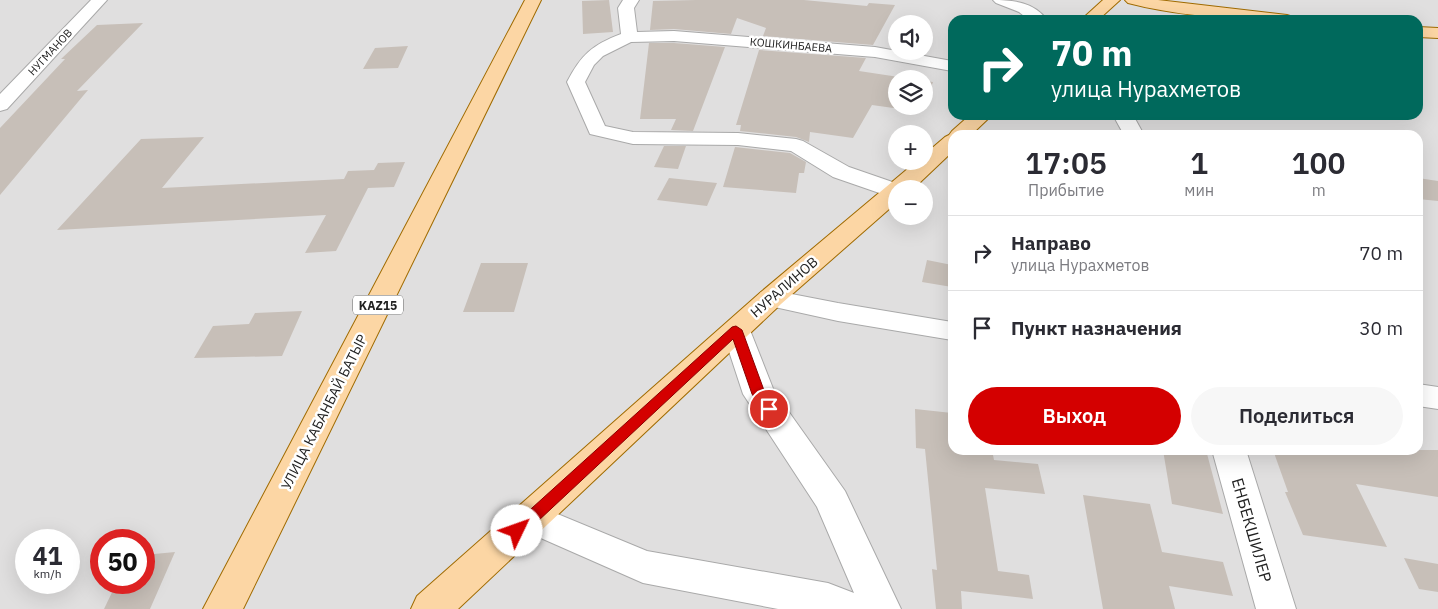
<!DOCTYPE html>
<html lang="ru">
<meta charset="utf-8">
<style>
body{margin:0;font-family:"IBM Plex Sans",sans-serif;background:#f7f7f7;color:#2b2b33;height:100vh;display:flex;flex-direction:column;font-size:19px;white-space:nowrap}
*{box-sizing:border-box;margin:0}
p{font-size:16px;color:#7c7c81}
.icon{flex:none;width:28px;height:28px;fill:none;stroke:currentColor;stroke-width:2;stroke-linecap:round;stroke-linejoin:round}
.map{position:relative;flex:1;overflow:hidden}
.panel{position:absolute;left:948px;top:130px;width:475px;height:325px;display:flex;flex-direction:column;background:#fff;border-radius:15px;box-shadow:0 5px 20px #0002}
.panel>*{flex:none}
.guide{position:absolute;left:948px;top:15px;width:475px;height:105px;border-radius:15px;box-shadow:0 5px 20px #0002;background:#00695c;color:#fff;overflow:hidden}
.controls{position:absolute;left:888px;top:15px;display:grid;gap:10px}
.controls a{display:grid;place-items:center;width:45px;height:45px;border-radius:50%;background:#fff;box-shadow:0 5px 20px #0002;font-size:25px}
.speed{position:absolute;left:15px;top:529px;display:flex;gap:10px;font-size:25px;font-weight:700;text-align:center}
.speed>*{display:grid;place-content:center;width:65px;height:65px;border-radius:50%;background:#fff;box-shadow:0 5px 20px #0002;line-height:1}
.speed small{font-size:12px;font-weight:400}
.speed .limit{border:8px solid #d22;background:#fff;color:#111}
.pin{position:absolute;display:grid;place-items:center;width:42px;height:42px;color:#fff;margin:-21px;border:2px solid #fff;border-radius:50%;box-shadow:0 1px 5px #0007}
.me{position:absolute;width:55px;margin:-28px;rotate:48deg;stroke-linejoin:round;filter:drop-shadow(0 0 4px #0008)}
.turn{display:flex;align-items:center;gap:18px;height:105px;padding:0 20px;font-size:22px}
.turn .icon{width:65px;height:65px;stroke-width:2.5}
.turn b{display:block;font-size:35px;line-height:42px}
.eta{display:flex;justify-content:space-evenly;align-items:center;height:85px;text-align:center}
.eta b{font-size:30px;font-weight:600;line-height:35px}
.cta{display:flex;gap:10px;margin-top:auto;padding:10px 20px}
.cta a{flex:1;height:58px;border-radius:30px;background:#d40000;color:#fff;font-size:20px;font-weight:600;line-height:58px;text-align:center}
.cta a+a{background:#f7f7f7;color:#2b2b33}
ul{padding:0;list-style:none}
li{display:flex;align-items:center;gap:15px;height:75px;padding:0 20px;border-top:1px solid #e1e1e2}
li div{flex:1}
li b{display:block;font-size:19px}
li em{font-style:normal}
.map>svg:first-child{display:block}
.residential{fill:#e0dfdf;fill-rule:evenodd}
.building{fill:#c7bfb8}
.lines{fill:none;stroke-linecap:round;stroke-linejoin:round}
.minor-casing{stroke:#a9a9a9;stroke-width:2}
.major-casing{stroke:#a06b00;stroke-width:2}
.minor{fill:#fff;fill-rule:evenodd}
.major{fill:#fcd6a4;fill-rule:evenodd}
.route{fill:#d40000;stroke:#8a0000}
.labels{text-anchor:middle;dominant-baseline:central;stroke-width:5;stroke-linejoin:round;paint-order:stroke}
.far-street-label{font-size:11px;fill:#222;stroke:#fff}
.shield{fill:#fff;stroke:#646464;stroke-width:1}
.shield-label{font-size:12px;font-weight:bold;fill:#222}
.street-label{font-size:14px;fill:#222;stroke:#fff}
.near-street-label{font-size:16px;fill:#222;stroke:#fff}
</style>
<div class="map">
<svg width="1438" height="609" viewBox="0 0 1438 609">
<rect width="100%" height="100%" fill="#f2efe9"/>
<path class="residential" d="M0,0H1438V609H0ZM952,20H1418V115H952ZM896,24H924V51H896ZM896,79H924V106H896ZM896,134H924V161H896ZM952,135H1418V450H952ZM896,189H924V216H896ZM26,540H69V582H26ZM101,540H144V582H101Z"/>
<path class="building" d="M609,0L613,32L583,34L582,1Z
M696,0H804L867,6L869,3L895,5L873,45L763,36L766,28L737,18L731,34L674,29L650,30L653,1Z
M143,23L77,91L88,90L0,195V128L65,59H61L97,25Z
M649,43H674L725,47L693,131L671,130L676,119H640Z
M408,46L398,68L363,69L375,48Z
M759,50L866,58L859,71L912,79H896V106H924V81L933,82L922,112L872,105L853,138L810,132L809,142L796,137L740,131L741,125H736Z
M204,137L162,188L344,179L348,171L374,170L378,163L405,162L394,187L368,188L336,251L305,253L326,215L57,230L141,139Z
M664,146H686L678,169L654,167Z
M735,147L790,153L806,162L804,173H799L796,193L723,187Z
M669,178L717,183L707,206L657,200Z
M1418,178L1438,181V201L1418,199Z
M927,260L952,265V287L922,282Z
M481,263H528L514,312H463Z
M302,311L282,356L194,358L213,326L249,324L255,313Z
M915,409L952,413V450H992L994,460L1038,464L1045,494L985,488L998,571L1029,575L1033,599L961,591L962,609H936L932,569L937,570L925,449L916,448Z
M1163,450H1206L1223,514L1172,504Z
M1273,450H1438V497L1356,484L1387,547L1303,535L1285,492H1288Z
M1083,495L1150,504L1162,552L1223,562L1233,596L1169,586L1175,609H1103Z
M175,552L150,609H104L117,582H144V555Z
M1404,558L1438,564V592L1419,589Z"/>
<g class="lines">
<defs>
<path id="minor" d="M91,0H107L7,109L0,111V94Z
M623,0H639L634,8L637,32L674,31L875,47L952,61V71L875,57L674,41L631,42L603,56L594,65L585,82L605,126L633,132L738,133L796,139L803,141L849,167L904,186L906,189H896V198L888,196L833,177L791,151L738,145L633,144L590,134L567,82C581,55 592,45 621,34L618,8Z
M993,0C1013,0 1034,2 1047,20H1029L1019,12L996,3Z
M1113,115H1133L1144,135H1124Z
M771,290L838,303L952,322V340L838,321L761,304L757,298L761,292Z
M736,321L746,324L750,330L774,391L845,491L901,609H778L643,583L518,528L513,518L518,508L531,503L647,551L828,583L854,593L817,507L743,394L722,330L726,324Z
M1418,384L1438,387V409L1418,406Z
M1212,450H1246L1296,609H1256Z"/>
<path id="major" d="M525,0H541L243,609H203Z
M1103,0H1120L1098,20H1081Z
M1125,0H1158L1287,15L1293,17L1295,20C1239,20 1182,17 1128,3Z
M1418,27L1438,28V38L1418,37Z
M970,115H992L971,135H952V152L913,189H896V203L781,304L458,609H411L417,596L761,292L917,161H924V155L945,137L949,135L952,131Z"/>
</defs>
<use href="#minor" class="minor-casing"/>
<use href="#major" class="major-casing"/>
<use href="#minor" class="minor"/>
<use href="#major" class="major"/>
</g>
<path class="route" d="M736,326L742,330L765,393L776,409L774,412H764L752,394L733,339L522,536L517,537L511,536L509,531L511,527L732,327Z"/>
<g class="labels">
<g class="far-street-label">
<text transform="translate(791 45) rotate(5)">КОШКИНБАЕВА</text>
<text transform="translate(50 52) rotate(-47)">НУГМАНОВ</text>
</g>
<rect class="shield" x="353" y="295.5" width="50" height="19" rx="4"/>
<g class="shield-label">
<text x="378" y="305">KAZ15</text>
</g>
<g class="street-label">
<text transform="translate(784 287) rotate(-41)">НУРАЛИНОВ</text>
<text transform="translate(324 412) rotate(-63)">УЛИЦА КАБАНБАЙ БАТЫР</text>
</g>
<g class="near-street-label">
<text transform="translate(1252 530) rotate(74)">ЕНБЕКШИЛЕР</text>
</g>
</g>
</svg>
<div class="controls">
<a><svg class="icon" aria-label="sound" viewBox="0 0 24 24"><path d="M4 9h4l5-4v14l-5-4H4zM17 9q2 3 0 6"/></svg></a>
<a><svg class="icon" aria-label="layers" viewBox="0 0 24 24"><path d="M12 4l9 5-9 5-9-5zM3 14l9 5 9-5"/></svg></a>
<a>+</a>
<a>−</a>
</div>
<div class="speed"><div>41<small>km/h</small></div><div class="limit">50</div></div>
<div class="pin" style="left:769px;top:409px;background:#d93025"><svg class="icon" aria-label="arrive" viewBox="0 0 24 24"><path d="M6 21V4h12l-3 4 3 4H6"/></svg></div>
<svg class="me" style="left:517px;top:531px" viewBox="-20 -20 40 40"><circle r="19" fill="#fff"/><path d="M0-13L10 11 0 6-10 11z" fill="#d40000"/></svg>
<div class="guide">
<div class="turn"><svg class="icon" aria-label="right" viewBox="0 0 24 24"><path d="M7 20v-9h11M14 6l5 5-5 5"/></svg><div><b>70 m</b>улица Нурахметов</div></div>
</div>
<section class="panel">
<div class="eta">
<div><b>17:05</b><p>Прибытие</p></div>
<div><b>1</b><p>мин</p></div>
<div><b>100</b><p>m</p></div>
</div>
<ul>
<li><svg class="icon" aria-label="right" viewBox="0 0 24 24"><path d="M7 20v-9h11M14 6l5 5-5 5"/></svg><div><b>Направо</b><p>улица Нурахметов</p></div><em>70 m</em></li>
<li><svg class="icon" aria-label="arrive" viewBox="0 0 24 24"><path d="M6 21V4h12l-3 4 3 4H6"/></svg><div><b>Пункт назначения</b></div><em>30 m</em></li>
</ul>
<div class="cta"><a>Выход</a><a>Поделиться</a></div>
</section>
</div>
